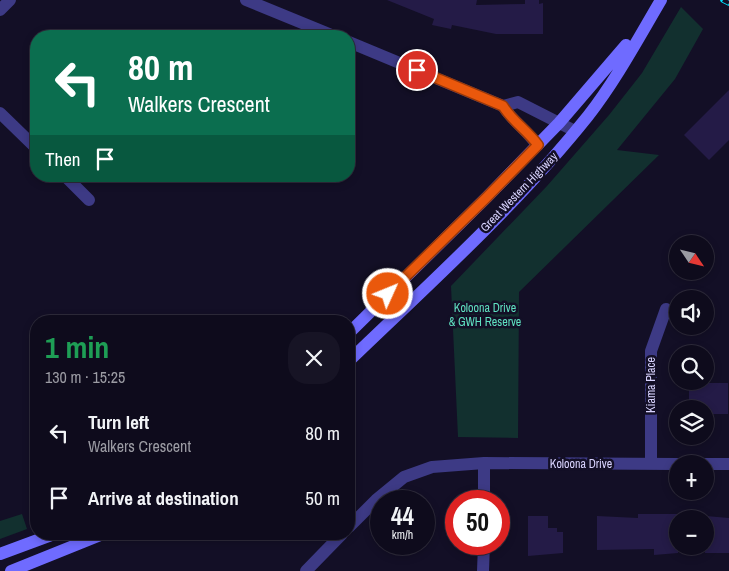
<!DOCTYPE html>
<meta charset="utf-8">
<style>
body{margin:0;font-family:"Archivo Narrow",sans-serif;background:#171425;color:#f1f3f6;height:100vh;display:flex;flex-direction:column;font-size:19px;white-space:nowrap}
*{box-sizing:border-box;margin:0}
p{font-size:16px;color:#9b9ba3}
.icon{flex:none;width:28px;height:28px;fill:none;stroke:currentColor;stroke-width:2;stroke-linecap:round;stroke-linejoin:round}
.map{position:relative;flex:1;overflow:hidden}
.drawer{position:absolute;left:30px;top:315px;width:325px;height:225px;display:flex;flex-direction:column;background:#0e0b1c;border-radius:20px;box-shadow:0 2px 8px #0003,0 0 0 1px #2e2b3b}
.drawer>*{flex:none}
.top-card{position:absolute;left:30px;top:30px;width:325px;height:152px;border-radius:20px;box-shadow:0 2px 8px #0003,0 0 0 1px #2e2b3b;background:#0b6e4f;color:#fff;overflow:hidden}
.needle{width:32px;rotate:125deg}
.buttons{position:absolute;left:669px;top:235px;display:grid;gap:10px}
.buttons a{display:grid;place-items:center;width:45px;height:45px;border-radius:50%;background:#0e0b1c;box-shadow:0 2px 8px #0003,0 0 0 1px #2e2b3b;font-size:25px}
.speed{position:absolute;left:370px;top:490px;display:flex;gap:10px;font-size:25px;font-weight:700;text-align:center}
.speed>*{display:grid;place-content:center;width:65px;height:65px;border-radius:50%;background:#0e0b1c;box-shadow:0 2px 8px #0003,0 0 0 1px #2e2b3b;line-height:1}
.speed small{font-size:12px;font-weight:400}
.speed .limit{border:8px solid #d22;background:#fff;color:#111}
.pin{position:absolute;display:grid;place-items:center;width:42px;height:42px;color:#fff;margin:-21px;border:2px solid #fff;border-radius:50%;box-shadow:0 1px 5px #0007}
.me{position:absolute;width:55px;margin:-28px;rotate:46deg;stroke-linejoin:round;filter:drop-shadow(0 0 4px #0008)}
.turn{display:flex;align-items:center;gap:18px;height:105px;padding:0 15px;font-size:22px}
.turn .icon{width:65px;height:65px;stroke-width:2.5}
.turn b{display:block;font-size:35px;line-height:42px}
.then{display:flex;align-items:center;height:48px;padding:0 15px;background:#0003;gap:10px;font-size:19px}
.round{display:grid;place-items:center;flex:none;width:52px;height:52px;border-radius:20px;background:#171425}
.overview{display:flex;align-items:center;justify-content:space-between;height:85px;padding:0 15px}
h1{font-size:30px;font-weight:800;line-height:38px;color:#1e9e55}
ul{padding:0;list-style:none}
li{display:flex;align-items:center;gap:15px;height:65px;padding:0 15px}
li div{flex:1}
li b{display:block;font-size:19px}
li em{font-style:normal}
.map>svg:first-child{display:block}
.green{fill:#12302f}
.building{fill:#241b47}
.lines{fill:none;stroke-linecap:round;stroke-linejoin:round}
.street{stroke:#3d3a85;stroke-width:12}
.secondary{stroke:#6f6bff;stroke-width:12}
.rail-casing{stroke:#00e5ff;stroke-width:5.5}
.rail{stroke:#130f26;stroke-width:4;stroke-dasharray:11;stroke-linecap:butt}
.route-casing{stroke:#983908;stroke-width:12}
.route{stroke:#ea580c;stroke-width:9}
.labels{text-anchor:middle;dominant-baseline:central;stroke-width:5;stroke-linejoin:round;paint-order:stroke}
.street-label{font-size:12px;fill:#d9d4ff;stroke:#130f26}
.park-label{font-size:12px;fill:#5fe0c0;stroke:#130f26}
</style>
<div class="map">
<svg width="729" height="571" viewBox="0 0 729 571">
<rect width="100%" height="100%" fill="#130f26"/>
<path class="green" d="M681,7L703,29L675,79L617,150L659,155L519,292L518,438L458,437L451,286L547,186L609,115L642,73Z
M22,514L27,529L0,539V521Z"/>
<path class="building" d="M387,0H477L476,5L525,4V0H539V4L543,3V34H496L452,25L451,29L432,25L434,19Z
M729,90V140L709,160L684,135Z
M689,383H728V414H705V409H689Z
M638,514H678V553L654,555V549L597,550V516L638,518Z
M528,516H548V528H557V532H563V553L528,556Z
M706,516L729,518V553H705Z"/>
<g class="lines">
<path class="street" d="M246,0L334,36
M0,10L10,0
M349,42L503,106C512,121 527,130 537,145
M503,106L518,102L575,131
M0,113L36,148
M65,176L89,200
M651,464V351L666,309
M705,464H729
M484,501V463
M349,527L376,500L404,477L432,467L484,463L678,464
M306,571L342,534
M483,571L484,544"/>
<path class="secondary" d="M349,333L487,197L559,123L626,45
M349,361C431,282 517,205 588,116C616,80 638,39 661,0
M0,554L54,534
M11,571L103,534"/>
<defs>
<path id="rail" d="M723,0L729,3"/>
</defs>
<use href="#rail" class="rail-casing"/>
<use href="#rail" class="rail"/>
</g>
<g class="lines">
<defs>
<path id="route" d="M388,294L487,197L538,145C527,130 512,121 503,106L417,70"/>
</defs>
<use href="#route" class="route-casing"/>
<use href="#route" class="route"/>
</g>
<g class="labels">
<g class="street-label">
<text transform="translate(519 192) rotate(-46)">Great Western Highway</text>
<text transform="translate(651 385) rotate(-90)">Kiama Place</text>
<text x="581" y="464">Koloona Drive</text>
</g>
<g class="park-label">
<text x="485" y="308">Koloona Drive<tspan x="485" dy="14">&amp; GWH Reserve</tspan></text>
</g>
</g>
</svg>
<div class="buttons">
<a><svg class="needle" viewBox="-14 -14 28 28"><path d="M0-13l5 13h-10z" fill="#e53935"/><path d="M0 13l5-13h-10z" fill="#9b9ba3"/></svg></a>
<a><svg class="icon" aria-label="sound" viewBox="0 0 24 24"><path d="M4 9h4l5-4v14l-5-4H4zM17 9q2 3 0 6"/></svg></a>
<a><svg class="icon" aria-label="search" viewBox="0 0 24 24"><circle cx="10" cy="10" r="6"/><path d="M15 15l6 6"/></svg></a>
<a><svg class="icon" aria-label="layers" viewBox="0 0 24 24"><path d="M12 4l9 5-9 5-9-5zM3 14l9 5 9-5"/></svg></a>
<a>+</a>
<a>−</a>
</div>
<div class="speed"><div>44<small>km/h</small></div><div class="limit">50</div></div>
<div class="pin" style="left:417px;top:70px;background:#d93025"><svg class="icon" aria-label="arrive" viewBox="0 0 24 24"><path d="M6 21V4h12l-3 4 3 4H6"/></svg></div>
<svg class="me" style="left:388px;top:294px" viewBox="-20 -20 40 40"><circle r="17" fill="#ea580c" stroke="#fff" stroke-width="3"/><path d="M0-11L8 9 0 5-8 9z" fill="#fff"/></svg>
<div class="top-card">
<div class="turn"><svg class="icon" aria-label="left" viewBox="0 0 24 24"><path d="M17 20v-9H6M10 6l-5 5 5 5"/></svg><div><b>80 m</b>Walkers Crescent</div></div>
<div class="then">Then<svg class="icon" aria-label="arrive" viewBox="0 0 24 24"><path d="M6 21V4h12l-3 4 3 4H6"/></svg></div>
</div>
<section class="drawer">
<div class="overview"><div><h1>1 min</h1><p>130 m · 15:25</p></div><a class="round"><svg class="icon" aria-label="close" viewBox="0 0 24 24"><path d="M6 6l12 12M18 6L6 18"/></svg></a></div>
<ul>
<li><svg class="icon" aria-label="left" viewBox="0 0 24 24"><path d="M17 20v-9H6M10 6l-5 5 5 5"/></svg><div><b>Turn left</b><p>Walkers Crescent</p></div><em>80 m</em></li>
<li><svg class="icon" aria-label="arrive" viewBox="0 0 24 24"><path d="M6 21V4h12l-3 4 3 4H6"/></svg><div><b>Arrive at destination</b></div><em>50 m</em></li>
</ul>
</section>
</div>
